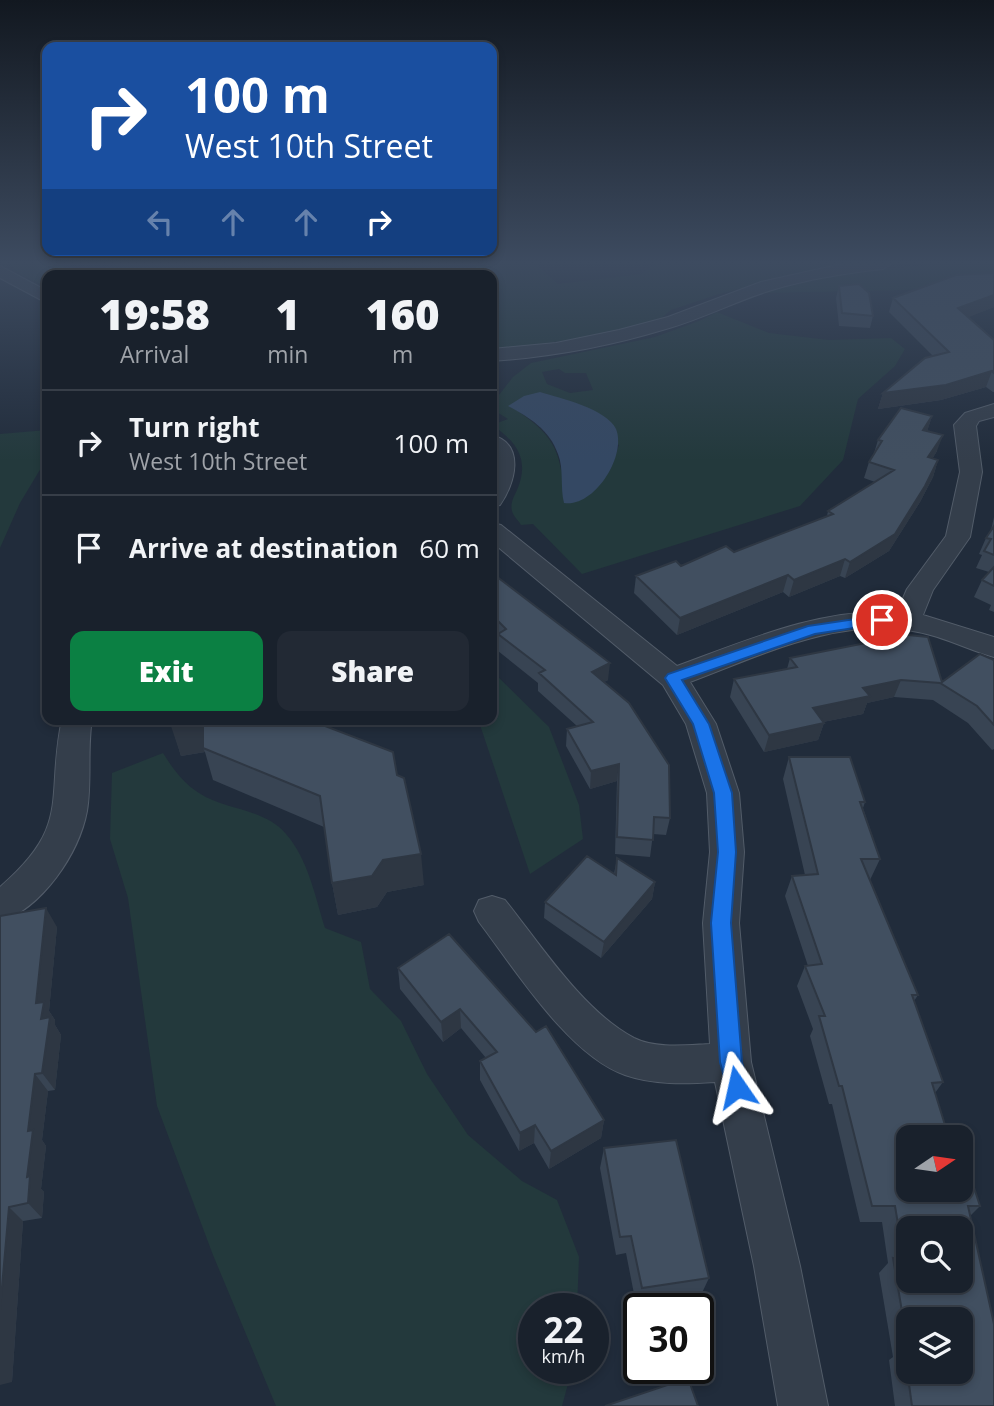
<!DOCTYPE html>
<style>
body{margin:0;font-family:"Open Sans",sans-serif;background:#222934;color:#f1f3f6;height:100vh;display:flex;flex-direction:column;font-size:26px;white-space:nowrap}
*{box-sizing:border-box;margin:0}
p{font-size:23px;color:#9fa3a9}
.icon{flex:none;width:38px;height:38px;fill:none;stroke:currentColor;stroke-width:2;stroke-linecap:round;stroke-linejoin:round}
.map{position:relative;flex:1;overflow:hidden}
.panel{position:absolute;left:42px;top:270px;width:455px;height:455px;display:flex;flex-direction:column;background:#19212c;border-radius:14px;box-shadow:0 4px 10px #0003,0 0 0 2px #373e48}
.panel>*{flex:none}
.top-card{position:absolute;left:42px;top:42px;width:455px;height:214px;border-radius:14px;box-shadow:0 4px 10px #0003,0 0 0 2px #373e48;background:#1a4fa0;color:#fff;overflow:hidden}
.needle{width:46px;rotate:77deg}
.tools{position:absolute;left:896px;top:1125px;display:grid;gap:14px}
.tools a{display:grid;place-items:center;width:77px;height:77px;border-radius:14px;background:#19212c;box-shadow:0 4px 10px #0003,0 0 0 2px #373e48;font-size:35px}
.speed{position:absolute;left:518px;top:1293px;display:flex;gap:14px;font-size:35px;font-weight:700;text-align:center}
.speed>*{display:grid;place-content:center;width:91px;height:91px;border-radius:50%;background:#19212c;box-shadow:0 4px 10px #0003,0 0 0 2px #373e48;line-height:1}
.speed small{font-size:18px;font-weight:400}
.speed .limit{border:4px solid #111;border-radius:10px;background:#fff;color:#111}
.pin{position:absolute;display:grid;place-items:center;width:60px;height:60px;color:#fff;margin:-30px;border:4px solid #fff;border-radius:50%;box-shadow:0 2px 7px #0007}
.me{position:absolute;width:77px;margin:-38px;rotate:349deg;stroke-linejoin:round;filter:drop-shadow(0 0 5px #0008)}
.turn{display:flex;align-items:center;gap:24px;height:147px;padding:0 28px;font-size:32px}
.turn .icon{width:91px;height:91px;stroke-width:2.5}
.turn b{display:block;font-size:49px;line-height:60px}
.lanes{display:flex;align-items:center;height:66px;padding:0 28px;background:#0003;justify-content:center;gap:35px;direction:ltr}
.lanes .off{opacity:.35}
.eta{display:flex;justify-content:space-evenly;align-items:center;height:119px;text-align:center}
.eta b{font-size:42px;font-weight:800;line-height:49px}
.primary-button{display:flex;gap:14px;margin-top:auto;padding:14px 28px}
.primary-button a{flex:1;height:80px;border-radius:14px;background:#0b8043;color:#fff;font-size:28px;font-weight:800;line-height:80px;text-align:center}
.primary-button a+a{background:#222934;color:#f1f3f6}
ul{padding:0;list-style:none}
li{display:flex;align-items:center;gap:21px;height:105px;padding:0 28px;border-top:2px solid #373e48}
li div{flex:1}
li b{display:block;font-size:26px}
li em{font-style:normal}
.map>svg:first-child{display:block}
.green{fill:#23393c;fill-rule:evenodd}
.water{fill:#344863}
.lines{fill:none;stroke-linecap:round;stroke-linejoin:round}
.minor-casing{stroke:#525c69;stroke-width:2}
.minor{fill:#343e4b;fill-rule:evenodd}
.wall{fill:#384453}
.shaded-wall{fill:#2e3743}
.building{fill:#414f60;stroke:#2e3743;stroke-width:2;fill-rule:evenodd}
.route{fill:#1a73e8;stroke:#114b97;stroke-width:2}
</style>
<div class="map">
<svg width="994" height="1406" viewBox="0 0 994 1406">
<rect width="100%" height="100%" fill="#212c3b"/>
<path class="green" d="M9,264H67L85,274L117,264H535L558,284L642,274L655,264H841L719,294L671,310L659,320L585,338L492,350V275H47V287L21,275Z
M951,264L994,265V282L908,290L761,293C827,275 883,267 951,264Z
M717,312L769,333L829,340L891,338L905,349L895,366L858,399L843,460L800,506L582,574L533,524L521,525C519,521 513,516 512,511C510,504 514,496 517,490C530,460 517,442 492,425L508,419L492,409V404L513,377L531,363L655,337L699,321ZM559,369L565,373H586L593,390L570,393L547,384L542,372ZM509,405L619,445L610,470L590,494L561,470C556,436 535,423 509,405Z
M47,430V458L20,503L0,548V434Z
M492,671L549,727L579,805L583,839L530,874L478,719H492Z
M163,753C173,769 183,783 199,793C224,810 264,808 286,834C308,859 315,896 325,928L361,942L370,989L401,1021L427,1074L468,1135L522,1181L557,1200L579,1257L577,1309H534V1368L572,1369L562,1406H276L213,1255L157,1106L128,898L110,839L112,773Z"/>
<path class="water" d="M540,392C560,398 607,409 616,429C627,456 594,508 564,503C560,487 564,469 558,454C550,430 529,417 508,406L524,396Z"/>
<g class="lines">
<defs>
<path id="minor" d="M842,264H891L883,269C846,273 808,279 772,290C736,301 702,319 666,329C610,346 551,357 492,361V349L556,343L619,330L668,317L761,282Z
M0,266L47,291V303L0,278Z
M994,404V417L979,421L976,426L982,472L970,537L933,590L923,615L994,637V657C968,650 945,637 918,632C839,616 762,655 690,682L716,724L739,793L744,852L739,923L751,1062L800,1266L828,1406H778L754,1266L715,1082C685,1084 654,1085 625,1075C568,1055 515,969 479,922L474,911L479,900L492,896L505,900C541,945 583,1011 634,1038C656,1049 687,1045 710,1044L703,923L710,852L707,793L686,724L663,685L492,542V523L501,525L677,666C748,640 820,608 897,612L907,589L946,536L960,472L954,425L965,413Z
M492,435C526,444 515,484 500,505L492,507Z
M62,719H92C87,750 92,781 87,811C79,854 42,908 0,922V887C73,824 45,799 62,719Z"/>
</defs>
<use href="#minor" class="minor-casing"/>
<use href="#minor" class="minor"/>
</g>
<path class="wall" d="M994,273V307L968,317L994,340V392H993L986,387L941,400L878,409L883,393L933,356L889,312L893,298Z
M839,286L873,316L870,328L839,326L836,298Z
M932,416L927,431L937,451L932,459L938,460L933,477L920,502L889,551L845,578L840,576L789,597L783,592L677,635L634,593L636,576L734,552L827,516L828,511L875,482L864,478L869,462L874,453L878,440Z
M994,517V612L989,610L991,605L974,597L982,580L989,572L976,568L982,555L979,554L986,538L991,530Z
M492,573L608,680L604,682L670,818L666,835L653,834L650,857L615,854L617,781L590,789L566,746L567,729L577,726L538,691V683L498,651V639L492,632Z
M868,631L942,682L994,660V749L992,750L968,723L933,700L894,697L867,703L863,714L823,722L824,723L818,740L764,752L730,697L734,679L787,669L790,658L863,643Z
M170,719H307L424,885L387,892L377,907L338,915L332,883L324,827L213,780L205,752L181,756Z
M789,757L865,802L863,808L880,859L870,880L918,995L914,1001L943,1082L935,1093L908,1138L980,1206L970,1216L994,1406H895L889,1360L893,1357L879,1273L888,1263L882,1222H860L832,1104H829L810,1036L813,1029L797,986L805,966H808L785,896L792,876L805,875L783,779Z
M617,858L655,882L652,899L601,958L544,918L545,902L614,874Z
M0,916L57,927L49,1011L55,1020V1025L61,1035L55,1090L48,1091L42,1140L46,1146L41,1189L44,1192L42,1218L23,1221L12,1382Z
M449,934L604,1120L601,1138L549,1169L534,1143L519,1151L480,1080V1061L486,1058L461,1028L443,1042L400,989L398,968Z
M604,1148L709,1278L701,1295L636,1304L626,1253L616,1255L600,1168Z"/>
<path class="shaded-wall" d="M994,295V307L954,323L958,308Z
M992,371L986,387L941,400L878,409L883,393Z
M932,416L927,432L923,430Z
M943,435L937,451L923,474L928,457Z
M938,460L933,477L920,502L889,551L845,578L850,562Z
M845,559L840,576L789,597L794,580Z
M788,575L783,592L677,635L680,618Z
M610,663L608,680L591,689L592,672Z
M901,680L894,697L867,703L863,714L808,725L813,708L863,688Z
M195,719H203V748L205,752L181,756L170,723Z
M824,723L818,740L764,752L769,735Z
M619,764L617,781L590,789L591,771Z
M421,854L424,885L387,892L377,907L338,915L332,883L383,860Z
M655,882L652,899L601,958L604,942Z
M46,908L57,927L49,1011L55,1020V1025L61,1035L55,1090L42,1073L41,1019L36,1003Z
M460,1009L461,1028L443,1042L441,1022Z
M35,1074L48,1091L42,1140L46,1146L41,1189L44,1192L42,1218L28,1203V1131Z
M604,1120L601,1138L549,1169L551,1151Z
M535,1125L534,1143L519,1151L520,1133Z
M9,1207L23,1221L12,1382L0,1385V1310Z"/>
<path class="building" d="M994,273V295L958,308L994,340V373L992,371L946,385L883,393L925,358L949,352L893,298L956,275Z
M859,284L869,293L873,316L842,313L839,286Z
M901,408L932,416L923,430L943,435L928,457L938,460L925,486L895,534L850,562L845,559L794,580L788,575L680,618L636,576L676,561L681,566L726,546L734,552L833,514L828,511L894,470L869,462L882,441L878,440Z
M994,526V555L984,551L991,539L986,538Z
M994,567V586L982,580Z
M492,573L610,663L592,672L629,703L669,765L670,818L654,817L653,840L617,837L619,764L591,771L567,729L593,722L539,673L545,670L498,634L506,629L492,615Z
M868,631L928,637L942,682L980,654L994,660V725L977,706L940,683L901,680L863,688L870,696L813,708L824,723L769,735L734,679L797,667L790,658L871,642Z
M170,719H195L170,723Z
M203,719H307L393,752L397,775L404,778L421,854L383,860L372,876L332,883L320,796L203,748Z
M789,757H850L865,802H860L880,859H861L918,995H912L943,1082L932,1083L949,1138H908V1190H961V1163H966L980,1206H968L994,1324V1406H912L904,1348H908V1372H961V1320H908V1347L893,1258L904,1260L895,1206H872L842,1086H839L819,1016H825L805,966L822,964L792,876L818,874ZM908,1228H961V1281H908Z
M587,856L616,875L617,858L655,882L604,942L545,902Z
M46,908L36,1003L44,1002L41,1019L50,1017L42,1073L35,1074L28,1131L33,1130L27,1177L30,1176L28,1203L9,1207L0,1310V916Z
M449,934L536,1032L546,1026L604,1120L551,1151L535,1125L520,1133L480,1061L497,1052L460,1009L441,1022L398,968Z
M676,1140L709,1278L642,1288L631,1236L620,1237L604,1148Z
M688,1378L698,1406H605Z"/>
<linearGradient id="sky" x2="0" y2="1"><stop stop-color="#121820"/><stop offset="0.57" stop-color="#3d4b60"/><stop offset="1" stop-color="#3d4b60" stop-opacity="0"/></linearGradient>
<rect width="994" height="461" fill="url(#sky)"/>
<path class="route" d="M882,615L887,617L889,620L887,623L815,634L682,680L709,724L732,793L736,852L731,923L742,1062L748,1087L744,1095L737,1098L729,1095L720,1062L711,923L718,852L714,793L693,724L665,678L668,674L808,626Z"/>
</svg>
<div class="tools">
<a><svg class="needle" viewBox="-14 -14 28 28"><path d="M0-13l5 13h-10z" fill="#e53935"/><path d="M0 13l5-13h-10z" fill="#9fa3a9"/></svg></a>
<a><svg class="icon" aria-label="search" viewBox="0 0 24 24"><circle cx="10" cy="10" r="6"/><path d="M15 15l6 6"/></svg></a>
<a><svg class="icon" aria-label="layers" viewBox="0 0 24 24"><path d="M12 4l9 5-9 5-9-5zM3 14l9 5 9-5"/></svg></a>
</div>
<div class="speed"><div>22<small>km/h</small></div><div class="limit">30</div></div>
<div class="pin" style="left:882px;top:620px;background:#d93025"><svg class="icon" aria-label="arrive" viewBox="0 0 24 24"><path d="M6 21V4h12l-3 4 3 4H6"/></svg></div>
<svg class="me" style="left:737px;top:1087px" viewBox="-20 -20 40 40"><path d="M0-17L14 15 0 8-14 15z" fill="#1a73e8" stroke="#fff" stroke-width="4"/></svg>
<div class="top-card">
<div class="turn"><svg class="icon" aria-label="right" viewBox="0 0 24 24"><path d="M7 20v-9h11M14 6l5 5-5 5"/></svg><div><b>100 m</b>West 10th Street</div></div>
<div class="lanes"><svg class="icon off" aria-label="left" viewBox="0 0 24 24"><path d="M17 20v-9H6M10 6l-5 5 5 5"/></svg><svg class="icon off" aria-label="ahead" viewBox="0 0 24 24"><path d="M12 20V5M6 11l6-6 6 6"/></svg><svg class="icon off" aria-label="ahead" viewBox="0 0 24 24"><path d="M12 20V5M6 11l6-6 6 6"/></svg><svg class="icon" aria-label="right" viewBox="0 0 24 24"><path d="M7 20v-9h11M14 6l5 5-5 5"/></svg></div>
</div>
<section class="panel">
<div class="eta">
<div><b>19:58</b><p>Arrival</p></div>
<div><b>1</b><p>min</p></div>
<div><b>160</b><p>m</p></div>
</div>
<ul>
<li><svg class="icon" aria-label="right" viewBox="0 0 24 24"><path d="M7 20v-9h11M14 6l5 5-5 5"/></svg><div><b>Turn right</b><p>West 10th Street</p></div><em>100 m</em></li>
<li><svg class="icon" aria-label="arrive" viewBox="0 0 24 24"><path d="M6 21V4h12l-3 4 3 4H6"/></svg><div><b>Arrive at destination</b></div><em>60 m</em></li>
</ul>
<div class="primary-button"><a>Exit</a><a>Share</a></div>
</section>
</div>
